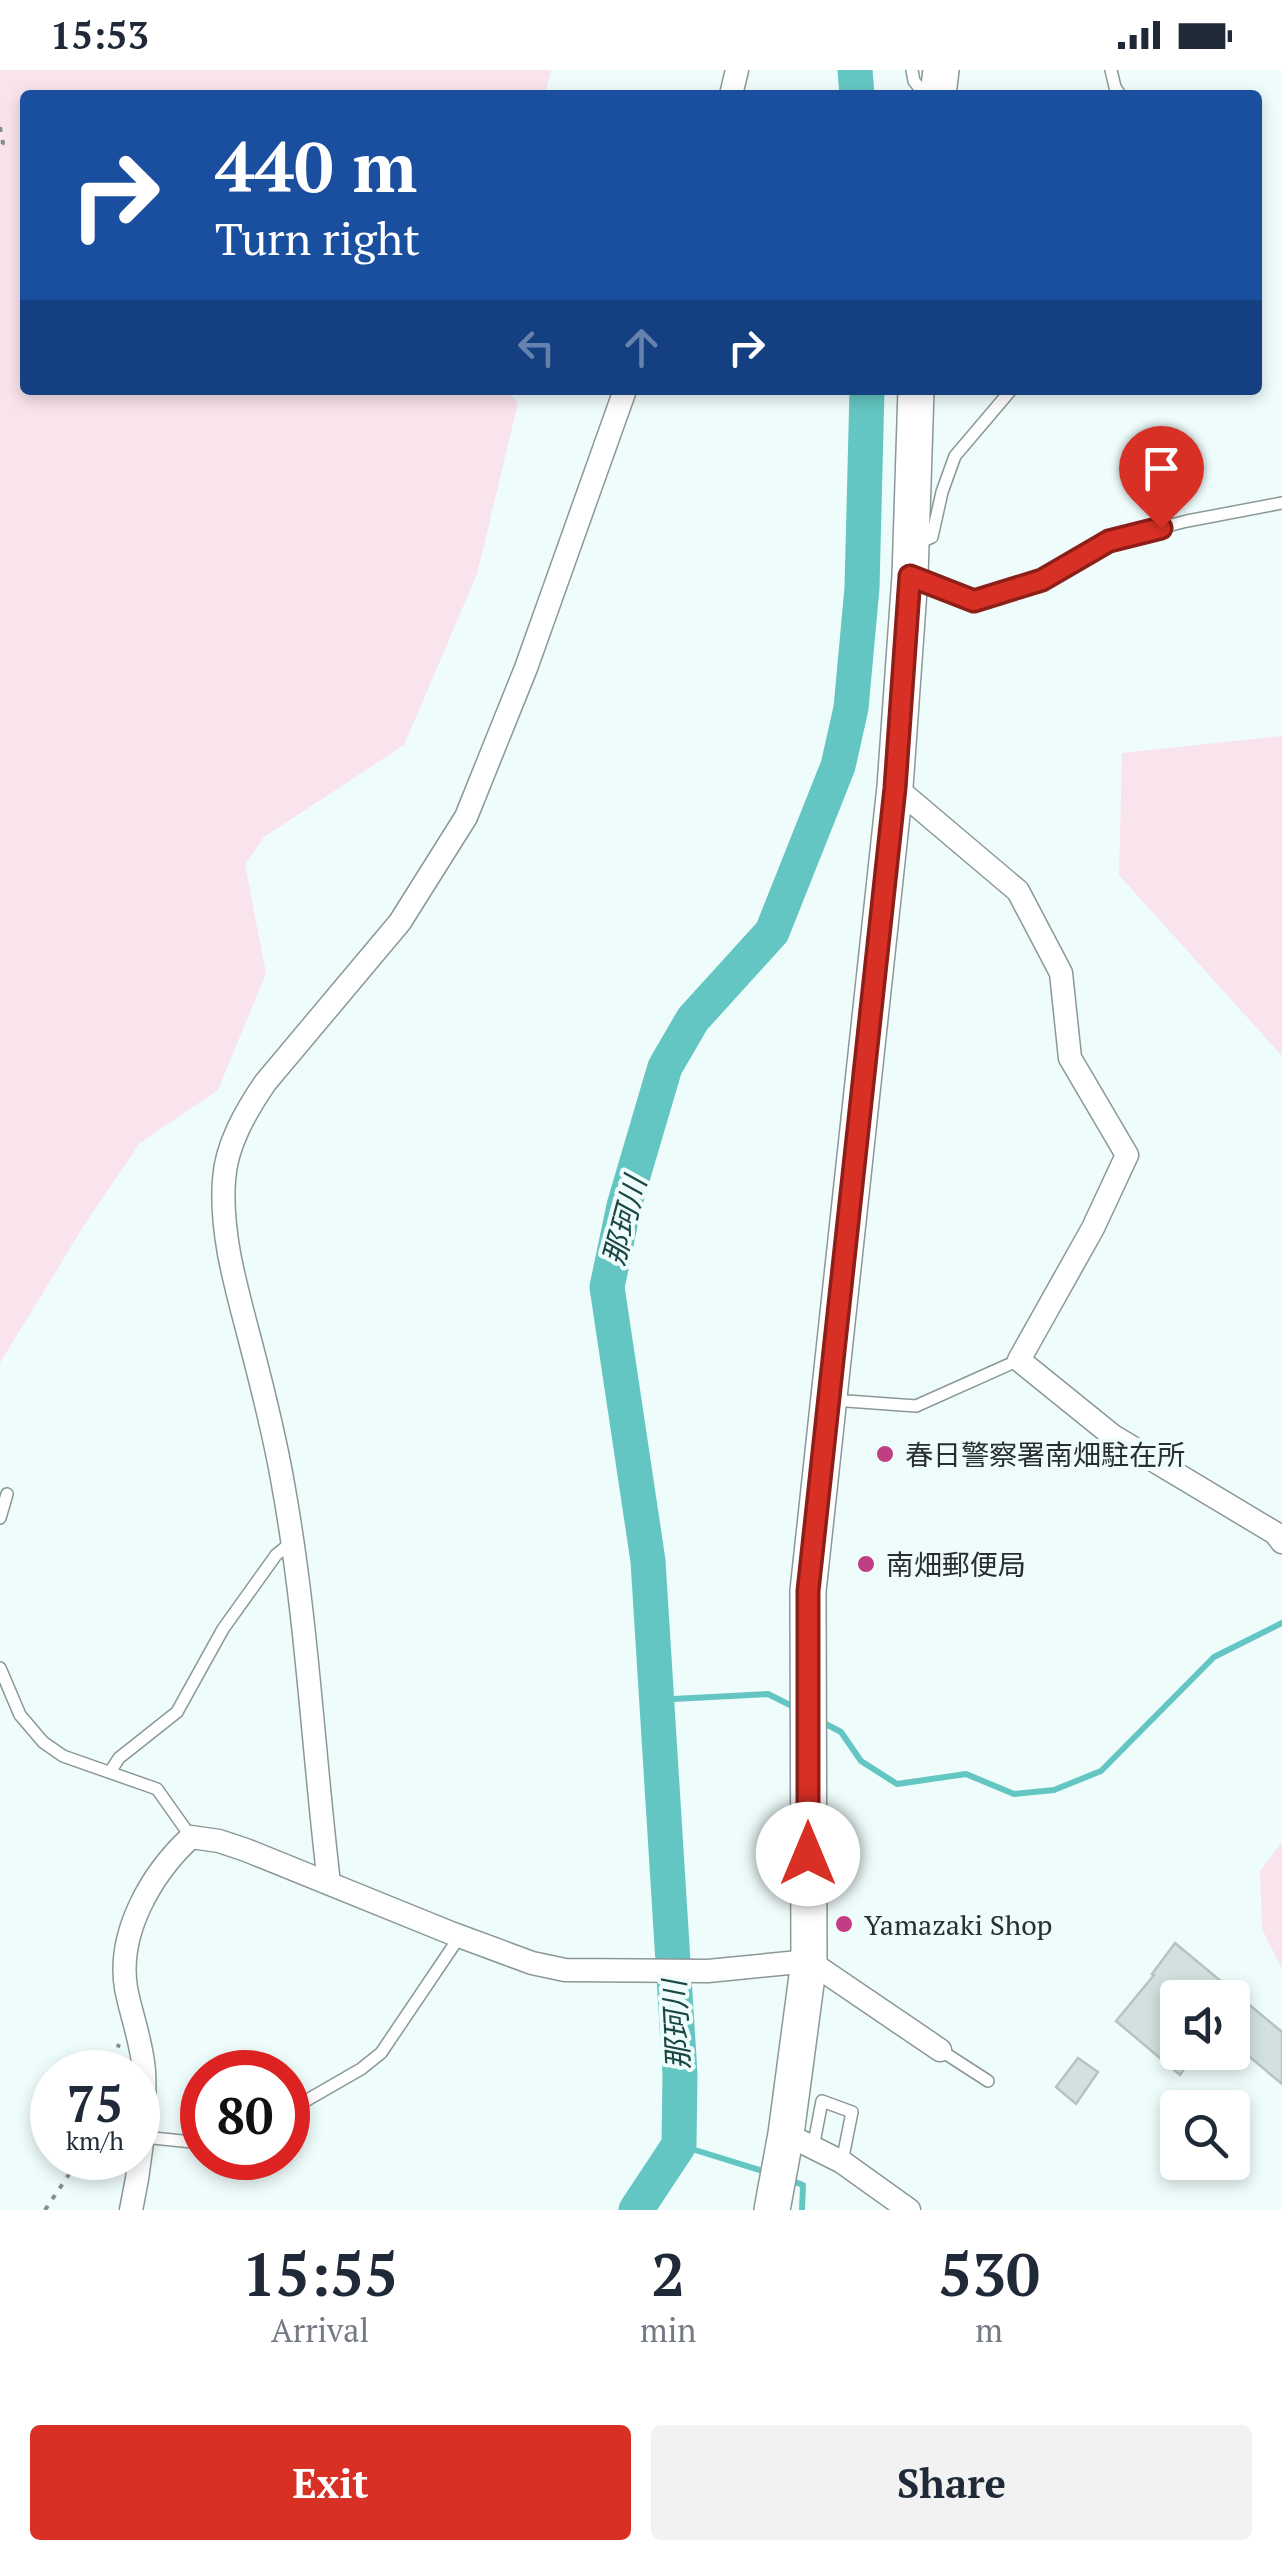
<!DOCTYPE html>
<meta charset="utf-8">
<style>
body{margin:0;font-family:"PT Serif","Noto Sans JP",serif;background:#f2f2f3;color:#1f2937;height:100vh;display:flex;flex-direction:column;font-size:38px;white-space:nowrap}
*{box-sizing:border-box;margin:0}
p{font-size:32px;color:#747a83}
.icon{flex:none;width:55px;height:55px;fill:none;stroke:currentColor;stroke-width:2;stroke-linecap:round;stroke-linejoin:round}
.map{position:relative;height:2140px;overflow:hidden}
.side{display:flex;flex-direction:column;background:#fff;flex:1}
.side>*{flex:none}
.banner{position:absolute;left:20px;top:20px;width:1242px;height:305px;border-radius:10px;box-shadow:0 5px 15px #0003;background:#1a4fa0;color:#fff;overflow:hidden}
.tools{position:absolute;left:1160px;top:1910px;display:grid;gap:20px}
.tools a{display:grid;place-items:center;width:90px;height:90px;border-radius:10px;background:#fff;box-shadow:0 5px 15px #0003;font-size:50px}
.speed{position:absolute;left:30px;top:1980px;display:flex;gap:20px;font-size:50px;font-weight:700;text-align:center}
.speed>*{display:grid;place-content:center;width:130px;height:130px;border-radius:50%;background:#fff;box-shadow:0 5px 15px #0003;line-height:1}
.speed small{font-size:25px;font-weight:400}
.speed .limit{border:15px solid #d22;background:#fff;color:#111}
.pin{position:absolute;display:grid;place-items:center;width:85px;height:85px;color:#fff;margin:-102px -42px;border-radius:50% 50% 50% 0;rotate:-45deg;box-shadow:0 0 10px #0007}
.pin .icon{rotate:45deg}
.me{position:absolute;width:110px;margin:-55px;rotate:0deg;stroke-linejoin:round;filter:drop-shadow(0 0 8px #0008)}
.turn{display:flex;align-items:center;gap:35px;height:210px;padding:0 30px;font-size:45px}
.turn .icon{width:130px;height:130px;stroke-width:2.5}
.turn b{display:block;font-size:70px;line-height:85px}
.lanes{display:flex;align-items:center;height:95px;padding:0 30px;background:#0003;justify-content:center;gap:50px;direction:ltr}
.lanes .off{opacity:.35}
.eta{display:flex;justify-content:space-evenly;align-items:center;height:170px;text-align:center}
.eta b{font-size:60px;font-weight:700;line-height:70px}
.cta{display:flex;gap:20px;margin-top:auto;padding:20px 30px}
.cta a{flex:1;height:115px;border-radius:10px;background:#d93025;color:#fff;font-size:40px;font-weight:700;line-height:115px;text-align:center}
.cta a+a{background:#f2f2f3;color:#1f2937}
.status{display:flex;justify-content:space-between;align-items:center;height:70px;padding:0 50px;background:#fff;direction:ltr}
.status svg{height:28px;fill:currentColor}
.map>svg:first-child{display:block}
.green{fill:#f9e3ec}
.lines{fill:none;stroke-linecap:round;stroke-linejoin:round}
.stream{stroke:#64c6c2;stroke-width:6}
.river{stroke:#64c6c2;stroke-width:35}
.building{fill:#d2e0df;stroke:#b5c3c2;stroke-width:2.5}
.service-casing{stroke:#8a9897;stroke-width:14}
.minor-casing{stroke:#8a9897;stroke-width:25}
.trunk-casing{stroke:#8a9897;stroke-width:38}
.path{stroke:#858e8e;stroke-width:4;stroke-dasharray:5 8;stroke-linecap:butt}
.service{stroke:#fff;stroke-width:11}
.minor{stroke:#fff;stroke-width:22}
.trunk{stroke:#fff;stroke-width:35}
.route-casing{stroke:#8d1f18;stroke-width:25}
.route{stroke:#d93025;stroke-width:18}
.poi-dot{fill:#c13e84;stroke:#eefcfb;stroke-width:4}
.labels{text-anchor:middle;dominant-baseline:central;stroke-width:8;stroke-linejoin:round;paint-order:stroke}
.poi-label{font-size:28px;fill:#292e2e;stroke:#eefcfb;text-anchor:start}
.water-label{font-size:30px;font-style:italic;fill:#1a4745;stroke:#eefcfb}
</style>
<div class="status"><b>15:53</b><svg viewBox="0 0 49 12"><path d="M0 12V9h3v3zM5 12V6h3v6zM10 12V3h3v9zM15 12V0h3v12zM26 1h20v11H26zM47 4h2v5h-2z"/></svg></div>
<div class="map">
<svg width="1282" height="2140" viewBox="0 0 1282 2140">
<rect width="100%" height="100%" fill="#eefcfb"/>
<path class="green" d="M0,0H551L545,25H25V320H505L518,333L477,504L404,675L264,767L245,795L266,903L218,1020L140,1073L86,1152L0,1293Z
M1282,666V986L1119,805L1122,683Z
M1282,1772V1899L1262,1859L1260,1801Z"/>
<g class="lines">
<path class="stream" d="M654,1630L768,1624L798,1639
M822,1652L841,1662L861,1691L897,1714L966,1704L1014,1724L1054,1720L1101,1701L1214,1587L1282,1553
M679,2075L769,2103
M790,2110L803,2115L802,2140"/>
<path class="river" d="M855,0L857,25
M636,2140L679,2075L680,2004L648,1491L607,1217L624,1136L665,997L693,949L772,862L838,696L851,638L862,518L867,320"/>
</g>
<path class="building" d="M1175,1873L1282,1962V2014L1232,1972V1928H1178V1982H1196L1180,2005L1116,1951L1154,1905L1152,1904Z
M1078,1988L1098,2002L1076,2034L1056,2017Z"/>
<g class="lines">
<defs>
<path id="service" d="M912,0L914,11L925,25
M1111,0L1115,17L1120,25
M914,475L932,467L942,422L955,386L1011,320
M914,507L974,531L1042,510L1109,471L1187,451L1282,433
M833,1330L916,1336L1019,1290
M0,1448L7,1424
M0,1598L20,1645L43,1672L63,1686L157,1719L191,1767
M110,1702L119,1688L177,1642L223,1559L276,1485L292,1472
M940,1980L988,2011
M288,2041L361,1999L381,1983L460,1866
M143,2067L202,2073
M813,2078L822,2031L852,2042L842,2092"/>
<path id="minor" d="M731,25L737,0
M895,717L1018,821L1061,903L1070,988L1127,1085L1093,1158L1019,1290L1113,1366L1275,1463L1282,1472
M329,1813C313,1680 307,1546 283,1414C275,1367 263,1320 251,1274C237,1220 220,1165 224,1110C226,1075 246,1041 265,1013L400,852L466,747L526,598L625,320
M786,2064L842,2092L909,2140
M131,2140C141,2094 146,2048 144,2001C142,1972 131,1945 126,1918C117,1862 152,1803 191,1767L219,1771L246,1780L451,1863L532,1893L565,1900L708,1901L809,1891L940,1980"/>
<path id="trunk" d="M938,25L941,0
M772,2140L786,2064L809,1891L808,1521L895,717L910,506L916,320"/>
</defs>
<use href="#service" class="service-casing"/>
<use href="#minor" class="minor-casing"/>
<use href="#trunk" class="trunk-casing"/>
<path class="path" d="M0,57L3,73L0,78
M109,2002L119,1974
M45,2140L80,2088"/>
<use href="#service" class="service"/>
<use href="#minor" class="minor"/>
<use href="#trunk" class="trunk"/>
</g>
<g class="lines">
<defs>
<path id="route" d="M808,1784V1521L895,718L910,506L974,531L1042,510L1109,471L1161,458"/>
</defs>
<use href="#route" class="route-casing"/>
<use href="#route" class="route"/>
</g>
<g class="poi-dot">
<circle cx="885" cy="1384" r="10"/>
<circle cx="866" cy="1494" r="10"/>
<circle cx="844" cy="1854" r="10"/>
</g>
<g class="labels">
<g class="poi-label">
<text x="905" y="1384">春日警察署南畑駐在所</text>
<text x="886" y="1494">南畑郵便局</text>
<text x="864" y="1854">Yamazaki Shop</text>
</g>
<g class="water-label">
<text transform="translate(624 1151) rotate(-75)">那珂川</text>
<text transform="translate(676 1955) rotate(-93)">那珂川</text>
</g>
</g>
</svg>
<div class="tools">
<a><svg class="icon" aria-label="sound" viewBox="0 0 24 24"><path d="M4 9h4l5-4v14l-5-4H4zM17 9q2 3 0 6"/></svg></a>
<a><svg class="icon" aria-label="search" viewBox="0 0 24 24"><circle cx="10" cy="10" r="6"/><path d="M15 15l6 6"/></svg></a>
</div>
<div class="speed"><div>75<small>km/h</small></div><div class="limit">80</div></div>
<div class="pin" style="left:1161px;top:458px;background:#d93025"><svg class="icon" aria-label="arrive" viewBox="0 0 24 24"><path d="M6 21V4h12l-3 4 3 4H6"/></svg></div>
<svg class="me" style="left:808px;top:1784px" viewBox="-20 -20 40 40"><circle r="19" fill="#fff"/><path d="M0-13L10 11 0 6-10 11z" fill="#d93025"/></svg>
<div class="banner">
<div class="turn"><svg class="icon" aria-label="right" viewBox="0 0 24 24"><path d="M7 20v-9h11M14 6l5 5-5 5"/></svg><div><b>440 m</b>Turn right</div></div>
<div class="lanes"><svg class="icon off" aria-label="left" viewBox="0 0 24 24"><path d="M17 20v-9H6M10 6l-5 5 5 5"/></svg><svg class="icon off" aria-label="ahead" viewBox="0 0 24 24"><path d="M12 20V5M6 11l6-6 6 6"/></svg><svg class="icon" aria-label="right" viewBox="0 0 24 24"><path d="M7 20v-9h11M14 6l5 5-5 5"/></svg></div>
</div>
</div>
<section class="side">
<div class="eta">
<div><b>15:55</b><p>Arrival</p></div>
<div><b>2</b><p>min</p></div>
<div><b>530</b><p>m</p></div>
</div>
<div class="cta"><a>Exit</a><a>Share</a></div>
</section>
